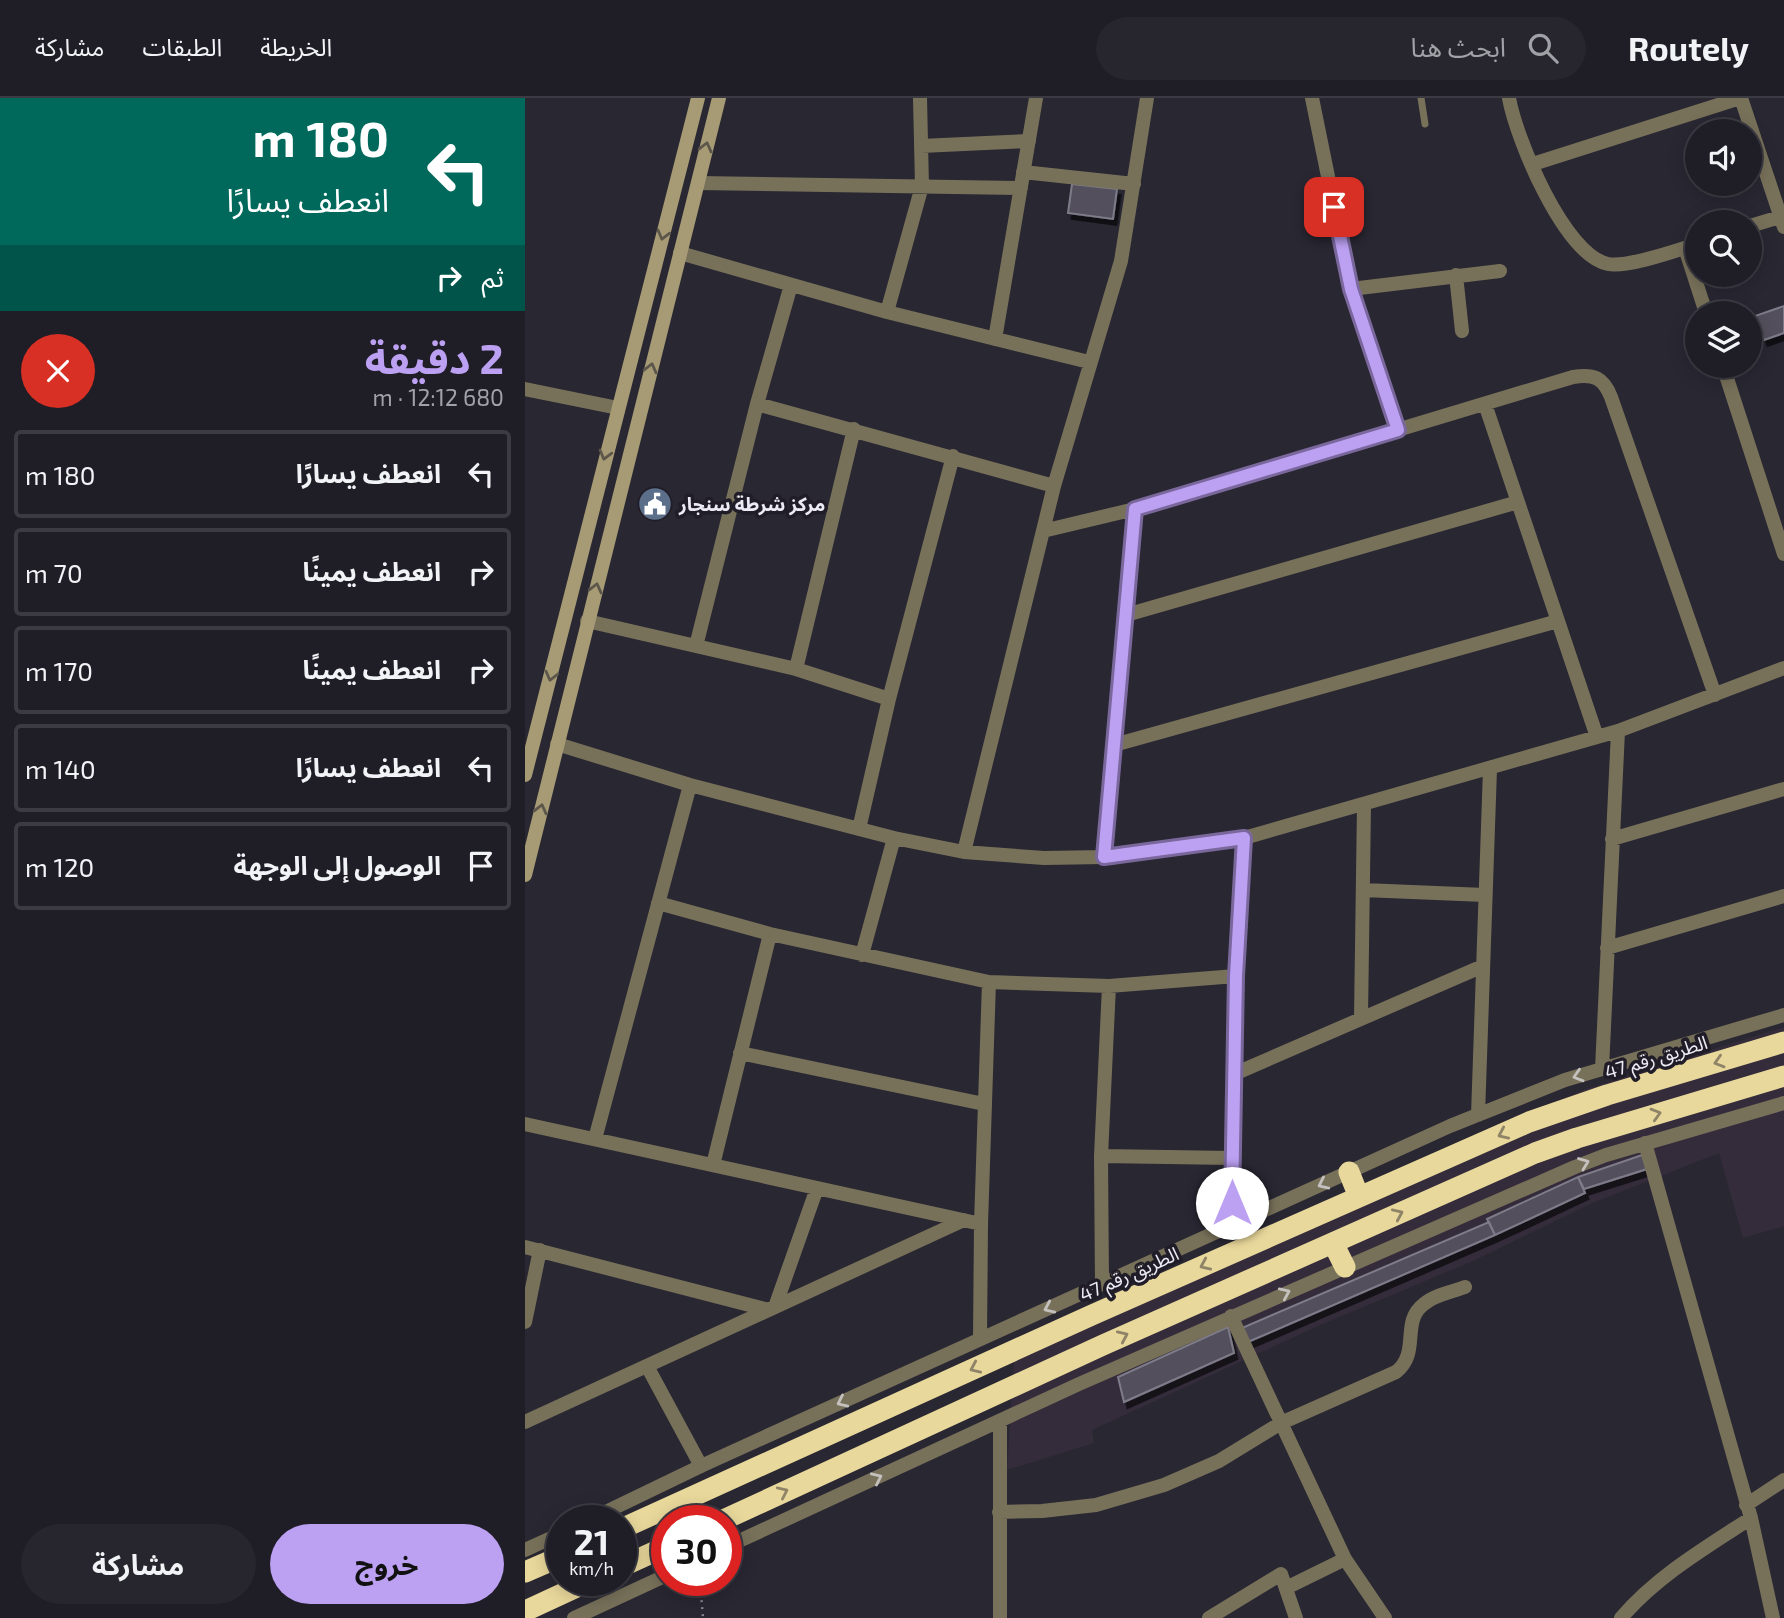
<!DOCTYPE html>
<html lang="ar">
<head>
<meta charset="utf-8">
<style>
  :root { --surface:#1f1d26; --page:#27262e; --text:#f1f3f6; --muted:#a1a2a7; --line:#3c3b43; --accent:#bca0f2 }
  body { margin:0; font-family:"Exo 2","Noto Sans Arabic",sans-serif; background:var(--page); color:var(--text); direction:rtl; height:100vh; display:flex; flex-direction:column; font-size:26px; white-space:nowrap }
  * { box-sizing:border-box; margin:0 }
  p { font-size:23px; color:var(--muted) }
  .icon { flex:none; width:38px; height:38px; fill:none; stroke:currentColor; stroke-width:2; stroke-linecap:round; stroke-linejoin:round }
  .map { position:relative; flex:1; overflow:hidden; direction:ltr }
  .sheet { display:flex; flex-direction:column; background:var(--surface); width:525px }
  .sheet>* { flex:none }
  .hud { background:#00695c; color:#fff; overflow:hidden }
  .controls { position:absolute; left:1160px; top:21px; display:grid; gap:14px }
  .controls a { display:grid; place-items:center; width:77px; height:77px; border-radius:50%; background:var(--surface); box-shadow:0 4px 18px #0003,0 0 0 2px var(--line); font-size:35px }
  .speed { position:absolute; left:21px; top:1407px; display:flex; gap:14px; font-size:35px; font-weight:700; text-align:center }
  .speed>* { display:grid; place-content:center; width:91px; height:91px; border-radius:50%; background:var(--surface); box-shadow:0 4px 18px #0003,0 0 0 2px var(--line); line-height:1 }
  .speed small { font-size:18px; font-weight:400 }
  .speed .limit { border:10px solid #d22; background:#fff; color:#111 }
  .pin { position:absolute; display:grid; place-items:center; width:60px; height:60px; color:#fff; margin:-30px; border-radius:14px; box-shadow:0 4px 10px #0006 }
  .me { position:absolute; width:77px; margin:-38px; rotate:0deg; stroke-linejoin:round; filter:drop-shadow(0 0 5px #0008) }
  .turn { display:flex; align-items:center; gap:24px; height:147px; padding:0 21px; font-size:32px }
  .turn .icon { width:91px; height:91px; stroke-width:2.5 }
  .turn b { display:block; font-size:49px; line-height:60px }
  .then { display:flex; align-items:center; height:66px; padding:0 21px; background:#0003; gap:14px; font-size:26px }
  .round { display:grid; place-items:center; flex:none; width:74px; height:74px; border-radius:37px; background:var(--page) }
  .overview { display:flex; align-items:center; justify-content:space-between; height:119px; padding:0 21px }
  h1 { font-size:42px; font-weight:700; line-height:52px; color:var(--accent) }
  .primary-button { display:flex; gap:14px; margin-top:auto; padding:14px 21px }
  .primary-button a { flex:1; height:80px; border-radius:42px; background:var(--accent); color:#111; font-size:28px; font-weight:700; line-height:80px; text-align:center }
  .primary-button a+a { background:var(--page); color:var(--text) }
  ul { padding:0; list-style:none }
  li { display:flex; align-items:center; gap:21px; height:88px; margin:0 14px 10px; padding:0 7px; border:4px solid var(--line); border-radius:7px }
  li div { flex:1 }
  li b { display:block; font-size:26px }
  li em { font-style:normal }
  header { display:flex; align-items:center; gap:42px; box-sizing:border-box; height:98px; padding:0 35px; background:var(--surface); border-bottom:2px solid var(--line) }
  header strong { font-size:33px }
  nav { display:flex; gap:38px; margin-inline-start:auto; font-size:24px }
  .search { width:490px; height:63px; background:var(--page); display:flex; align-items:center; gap:18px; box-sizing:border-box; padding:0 24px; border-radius:38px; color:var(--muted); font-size:26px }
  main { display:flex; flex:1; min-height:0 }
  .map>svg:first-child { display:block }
  .commercial { fill:#352c3b }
  .building { fill:#52505c; stroke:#7f7c8a; stroke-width:2; filter:url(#shadow) }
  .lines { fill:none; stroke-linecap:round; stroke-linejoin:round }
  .path { stroke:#84828b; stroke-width:2.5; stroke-dasharray:2 5; stroke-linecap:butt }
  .lane { stroke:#78715a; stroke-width:7 }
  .street { stroke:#78715a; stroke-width:14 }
  .secondary { stroke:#a69b75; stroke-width:14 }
  .highway { stroke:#e9d89b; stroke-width:21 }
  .oneway { stroke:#5c564b }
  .oneway2 { stroke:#8f8467 }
  .oneway3 { stroke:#c3c0bd }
  .route-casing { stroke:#7a689d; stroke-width:18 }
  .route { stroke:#bca0f2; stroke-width:12 }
  .labels { text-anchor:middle; stroke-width:7; stroke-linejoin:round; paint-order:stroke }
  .poi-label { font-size:19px; font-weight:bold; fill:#eceaf2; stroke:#201d28; text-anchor:start }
  .street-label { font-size:19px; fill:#eceaf2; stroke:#201d28 }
</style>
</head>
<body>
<header>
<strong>Routely</strong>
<div class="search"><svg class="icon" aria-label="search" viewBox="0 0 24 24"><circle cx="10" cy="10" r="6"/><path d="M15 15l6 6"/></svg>ابحث هنا</div>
<nav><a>الخريطة</a><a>الطبقات</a><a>مشاركة</a></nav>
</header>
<main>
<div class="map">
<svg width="1259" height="1520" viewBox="0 0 1259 1520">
  <defs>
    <filter id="shadow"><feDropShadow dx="3.5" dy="6" stdDeviation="0" flood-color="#0009"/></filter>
  </defs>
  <rect width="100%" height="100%" fill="#292732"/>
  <path class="commercial" d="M1259 929V1128L1218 1140 1194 1055 1065 1106 948 1163 793 1228 567 1332 569 1345 482 1372 490 1249 938 1042 1061 991Z"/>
  <path class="building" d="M547 86 592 91 588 121 543 115Z
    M1259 208V235L1239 242 1230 218Z
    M1117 1057 1122 1071 1059 1091 1053 1079Z
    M1053 1079 1060 1095 970 1137 962 1121Z
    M964 1124 970 1137 723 1244 717 1230Z
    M703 1229 709 1255 599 1304 593 1279Z"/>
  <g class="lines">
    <path class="path" d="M171 1482 176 1496 178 1520"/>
    <path class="lane" d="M896 0 900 26"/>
    <path class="street" d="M787 0 826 191 873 332
      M984 0C991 40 1039 157 1083 166 1102 170 1153 152 1172 146
      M1216 0 1259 129
      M396 48 504 43
      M1008 66 1215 0
      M498 74 609 86
      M173 85 496 90
      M1225 128 1255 119
      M1160 150 1181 215
      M155 155 362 214 564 264
      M931 177 937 233
      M826 191 975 173
      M362 214 397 88 395 0
      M470 241 511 0
      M1198 268 1259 456
      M0 291 93 310
      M232 306 529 388
      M960 306 1072 639
      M518 433 610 411 1048 279C1069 276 1078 279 1086 299L1190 597
      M601 517 993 404
      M62 523 271 571 329 331
      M171 548 232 306 266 187
      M271 571 364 601
      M32 646 165 687 369 740 439 754 519 760 579 759 719 740 1093 633 1259 570
      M589 647 1033 523
      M334 731 364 601 428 358
      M1087 741 1259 691
      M439 754 529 388 596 163 622 0
      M579 759 610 411
      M838 792 960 797
      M133 805 245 836 464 884 584 888 711 878
      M1082 850 1259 798
      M337 857 369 740
      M836 920 839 707
      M215 955 459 1006
      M1077 971 1093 633
      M709 976 958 868
      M953 1017 965 671
      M0 1026 456 1126
      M70 1041 165 687
      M1120 1045 1226 1420 1248 1520
      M576 1058 707 1060
      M188 1067 245 836
      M707 1128 711 878 719 740
      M0 1149 244 1212
      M577 1186 576 1058 584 888
      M250 1209 292 1090
      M706 1218 820 1461 860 1520
      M0 1224 15 1152
      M455 1241 456 1126 464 884
      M122 1268 176 1368
      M0 1324 439 1122
      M1221 1407 1259 1382
      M474 1414 517 1413 571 1407 639 1387 694 1363 756 1325 871 1274C896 1254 875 1224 899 1206 909 1197 927 1194 940 1189
      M62 1423 176 1368 925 1028 1040 982 1259 917
      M201 1449 554 1286 1050 1069 1081 1057 1259 1005
      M0 1452 37 1435
      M761 1490 820 1461
      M49 1520 142 1477
      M475 1520V1323
      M684 1520 756 1476 771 1520
      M1096 1520C1132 1478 1180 1450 1226 1420"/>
    <path class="secondary" d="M0 677 173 0
      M0 777 194 0"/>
    <path class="highway" d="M824 1074 834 1099
      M808 1145 820 1169
      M196 1423 578 1247 1010 1055 1052 1040 1259 978
      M96 1431 567 1217 1004 1024 1082 997 1259 944
      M96 1469 142 1448
      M0 1474 37 1458
      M0 1513 67 1482"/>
  </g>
  <defs><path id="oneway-chevron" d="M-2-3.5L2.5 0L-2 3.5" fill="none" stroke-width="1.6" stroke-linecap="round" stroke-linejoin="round" transform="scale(1.75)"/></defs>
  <g class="oneway">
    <use href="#oneway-chevron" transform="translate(181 49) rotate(-76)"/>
    <use href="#oneway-chevron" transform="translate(138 137) rotate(105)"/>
    <use href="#oneway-chevron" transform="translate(126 270) rotate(-76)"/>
    <use href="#oneway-chevron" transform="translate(80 357) rotate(105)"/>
    <use href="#oneway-chevron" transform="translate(71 490) rotate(-76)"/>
    <use href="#oneway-chevron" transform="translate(26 578) rotate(104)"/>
    <use href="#oneway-chevron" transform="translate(16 711) rotate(-76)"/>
  </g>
  <g class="oneway2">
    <use href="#oneway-chevron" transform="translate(1194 964) rotate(163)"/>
    <use href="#oneway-chevron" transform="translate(1131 1016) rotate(-16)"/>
    <use href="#oneway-chevron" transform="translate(978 1036) rotate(156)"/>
    <use href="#oneway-chevron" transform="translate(873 1116) rotate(-24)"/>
    <use href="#oneway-chevron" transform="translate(680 1167) rotate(156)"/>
    <use href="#oneway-chevron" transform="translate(598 1238) rotate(-24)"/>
    <use href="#oneway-chevron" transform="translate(450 1270) rotate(156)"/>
    <use href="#oneway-chevron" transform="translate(258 1394) rotate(-25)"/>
  </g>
  <g class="oneway3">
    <use href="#oneway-chevron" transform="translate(1053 978) rotate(163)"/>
    <use href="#oneway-chevron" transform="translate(1059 1065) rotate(-21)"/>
    <use href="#oneway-chevron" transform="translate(798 1086) rotate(155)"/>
    <use href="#oneway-chevron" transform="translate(760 1195) rotate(-24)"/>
    <use href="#oneway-chevron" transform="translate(524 1210) rotate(156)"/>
    <use href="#oneway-chevron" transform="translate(317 1304) rotate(155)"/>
    <use href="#oneway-chevron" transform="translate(352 1380) rotate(-25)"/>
  </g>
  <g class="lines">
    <g class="route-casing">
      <path id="route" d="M707 1105 711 878 719 740 579 759 610 411 873 332 826 191 809 109"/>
    </g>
    <use href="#route" class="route"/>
  </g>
  <defs>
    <g id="civic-disc" transform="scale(1.75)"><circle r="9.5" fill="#5c6f8a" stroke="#201d28"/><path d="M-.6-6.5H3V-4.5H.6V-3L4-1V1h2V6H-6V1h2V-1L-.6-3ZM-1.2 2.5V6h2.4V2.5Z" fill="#fff"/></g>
  </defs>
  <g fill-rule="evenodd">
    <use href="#civic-disc" x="130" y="406"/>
  </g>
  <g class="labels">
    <g class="poi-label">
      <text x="154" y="413">مركز شرطة سنجار</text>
    </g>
    <g class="street-label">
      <text transform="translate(1131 959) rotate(-17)" y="7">الطريق رقم 47</text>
      <text transform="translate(604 1176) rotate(-24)" y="7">الطريق رقم 47</text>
    </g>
  </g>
</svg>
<div class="controls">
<a><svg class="icon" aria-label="sound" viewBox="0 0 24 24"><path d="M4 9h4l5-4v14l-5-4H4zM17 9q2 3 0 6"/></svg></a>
<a><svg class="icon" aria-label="search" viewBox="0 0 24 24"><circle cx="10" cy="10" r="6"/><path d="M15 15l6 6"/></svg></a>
<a><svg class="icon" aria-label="layers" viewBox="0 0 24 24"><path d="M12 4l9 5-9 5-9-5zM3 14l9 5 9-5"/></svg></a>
</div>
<div class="speed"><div>21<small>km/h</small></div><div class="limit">30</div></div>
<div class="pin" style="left:809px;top:109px;background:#d93025"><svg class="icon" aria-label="arrive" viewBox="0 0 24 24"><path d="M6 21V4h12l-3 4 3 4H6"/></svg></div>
<svg class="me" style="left:707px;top:1105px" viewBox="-20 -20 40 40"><circle r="19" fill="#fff"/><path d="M0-13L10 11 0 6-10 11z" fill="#bca0f2"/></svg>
</div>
<section class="sheet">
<div class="hud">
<div class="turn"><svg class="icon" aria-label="left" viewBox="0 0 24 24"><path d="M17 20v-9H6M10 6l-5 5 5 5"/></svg><div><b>180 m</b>انعطف يسارًا</div></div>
<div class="then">ثم<svg class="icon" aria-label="right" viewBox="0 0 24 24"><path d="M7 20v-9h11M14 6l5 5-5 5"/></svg></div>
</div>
<div class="overview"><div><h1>2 دقيقة</h1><p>680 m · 12:12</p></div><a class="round" style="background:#d93025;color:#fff"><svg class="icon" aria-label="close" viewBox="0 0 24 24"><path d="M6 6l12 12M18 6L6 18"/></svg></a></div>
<ul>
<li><svg class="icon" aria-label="left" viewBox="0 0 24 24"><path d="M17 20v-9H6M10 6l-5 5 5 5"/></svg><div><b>انعطف يسارًا</b></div><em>180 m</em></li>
<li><svg class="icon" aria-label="right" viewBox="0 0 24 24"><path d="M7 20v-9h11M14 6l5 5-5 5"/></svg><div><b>انعطف يمينًا</b></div><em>70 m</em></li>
<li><svg class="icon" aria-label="right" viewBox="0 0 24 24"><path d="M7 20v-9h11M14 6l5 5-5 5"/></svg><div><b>انعطف يمينًا</b></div><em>170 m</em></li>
<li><svg class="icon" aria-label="left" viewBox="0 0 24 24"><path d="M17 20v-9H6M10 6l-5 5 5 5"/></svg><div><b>انعطف يسارًا</b></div><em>140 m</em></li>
<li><svg class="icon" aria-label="arrive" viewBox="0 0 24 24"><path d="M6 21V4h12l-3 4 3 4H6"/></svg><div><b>الوصول إلى الوجهة</b></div><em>120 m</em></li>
</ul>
<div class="primary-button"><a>خروج</a><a>مشاركة</a></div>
</section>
</main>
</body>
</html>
